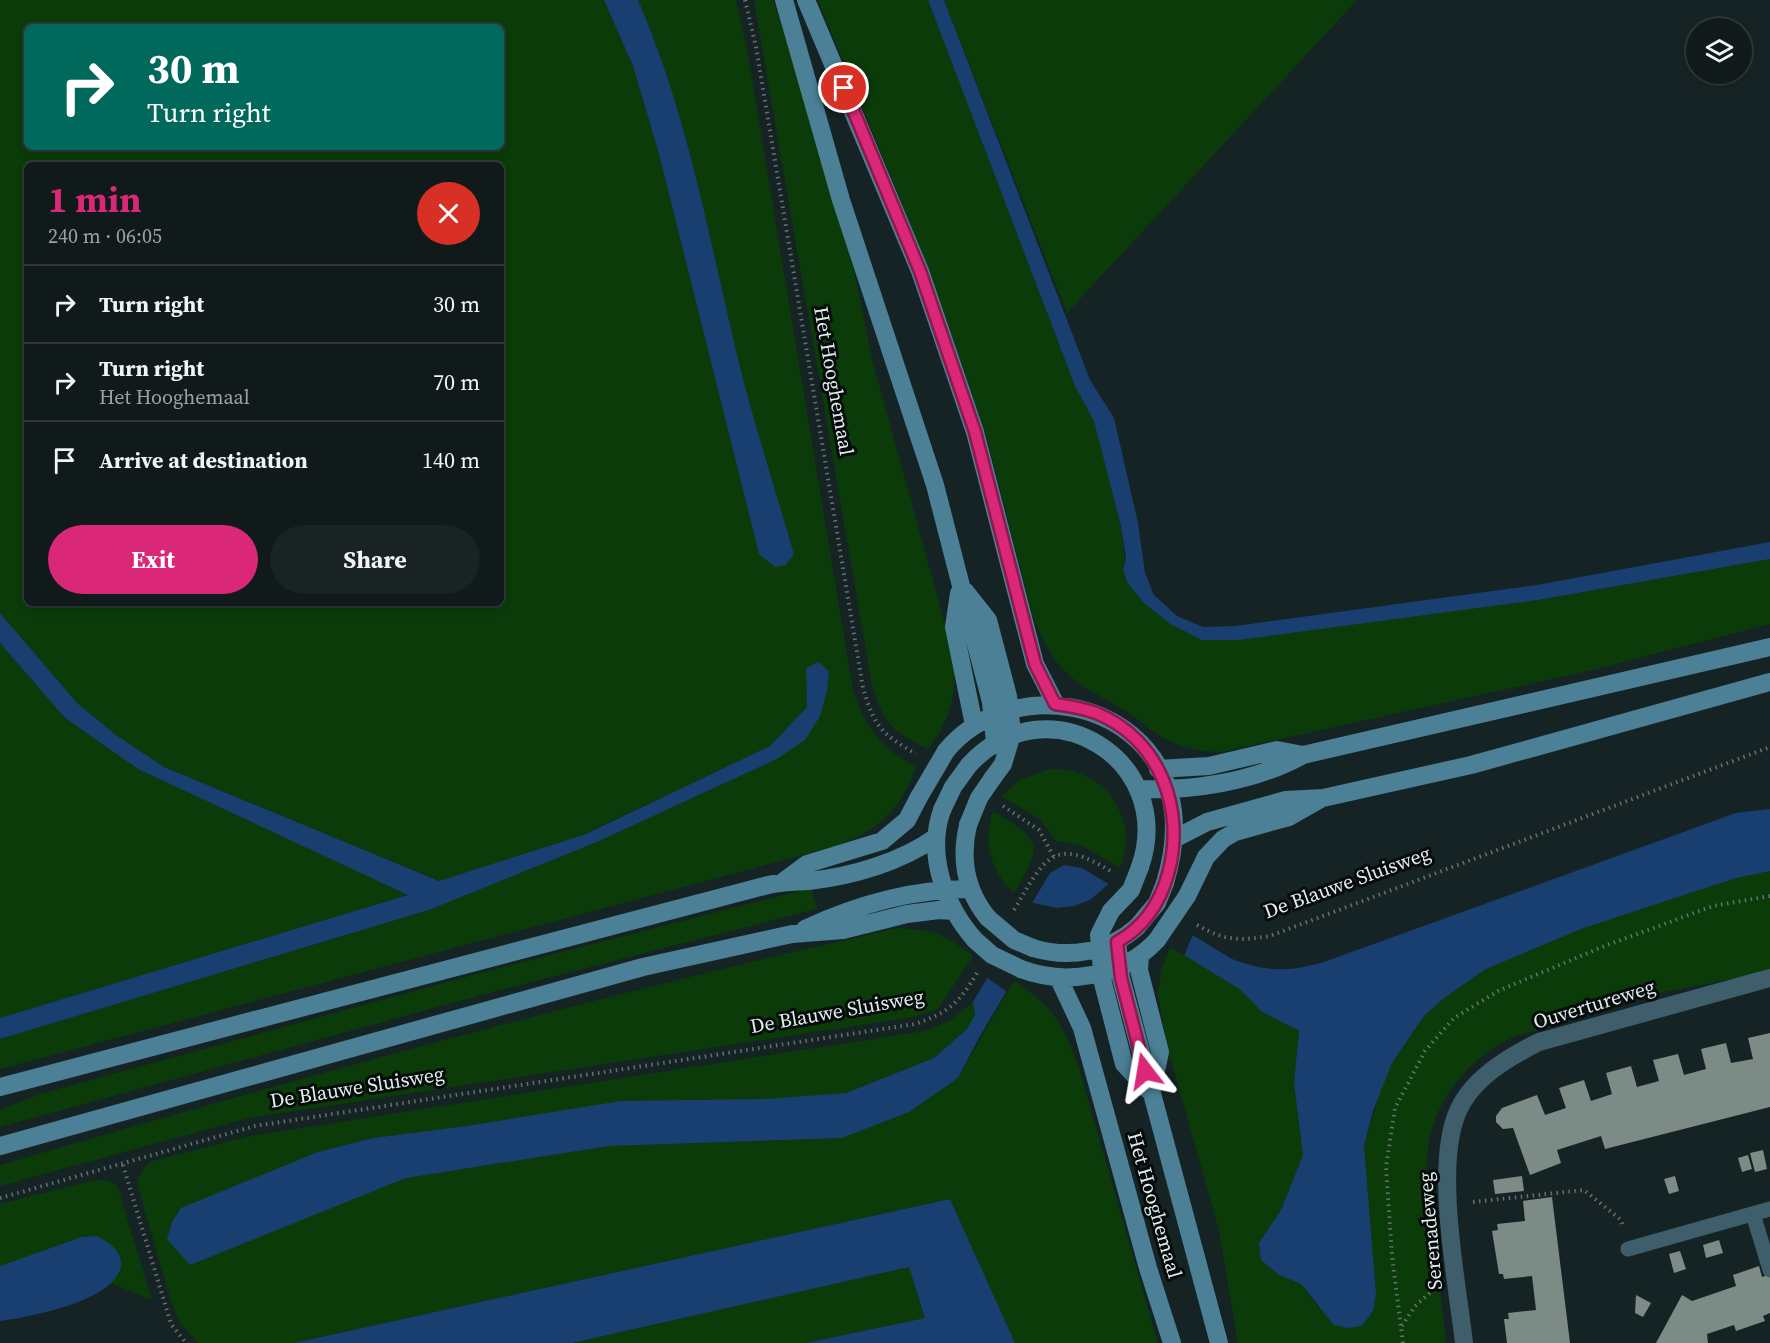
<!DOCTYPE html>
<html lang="en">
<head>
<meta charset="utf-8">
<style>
  :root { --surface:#101a1b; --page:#192324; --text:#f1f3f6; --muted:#9ca1a3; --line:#30383a; --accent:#db2777 }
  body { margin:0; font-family:"Source Serif 4",serif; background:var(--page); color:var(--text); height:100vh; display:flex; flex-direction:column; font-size:22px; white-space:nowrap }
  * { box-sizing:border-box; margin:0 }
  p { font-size:20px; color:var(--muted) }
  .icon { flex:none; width:33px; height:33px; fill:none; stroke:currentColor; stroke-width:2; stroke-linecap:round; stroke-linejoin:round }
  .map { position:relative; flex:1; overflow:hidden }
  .panel { position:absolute; left:24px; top:162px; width:480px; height:444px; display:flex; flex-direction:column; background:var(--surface); border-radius:9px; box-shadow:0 3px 9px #0003,0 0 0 2px var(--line) }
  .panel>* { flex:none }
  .banner { position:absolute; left:24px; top:24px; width:480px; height:126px; border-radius:9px; box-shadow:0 3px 9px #0003,0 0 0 2px var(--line); background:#00695c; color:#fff; overflow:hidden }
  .tools { position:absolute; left:1686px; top:18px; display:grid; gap:12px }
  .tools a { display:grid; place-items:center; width:66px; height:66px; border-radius:50%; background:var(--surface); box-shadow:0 3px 9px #0003,0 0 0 2px var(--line); font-size:30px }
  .pin { position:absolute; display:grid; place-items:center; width:51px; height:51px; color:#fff; margin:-26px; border:3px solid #fff; border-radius:50%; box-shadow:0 2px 6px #0007 }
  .me { position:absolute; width:66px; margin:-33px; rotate:346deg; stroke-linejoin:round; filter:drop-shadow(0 0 4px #0008) }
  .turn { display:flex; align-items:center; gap:21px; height:126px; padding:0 24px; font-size:27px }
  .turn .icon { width:78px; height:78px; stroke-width:2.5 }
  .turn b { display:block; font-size:42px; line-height:51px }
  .round { display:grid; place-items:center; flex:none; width:63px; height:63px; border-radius:32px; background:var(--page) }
  .overview { display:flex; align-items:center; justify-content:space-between; height:102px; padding:0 24px }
  h1 { font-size:36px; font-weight:700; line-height:45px; color:var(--accent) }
  .primary-button { display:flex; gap:12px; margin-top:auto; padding:12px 24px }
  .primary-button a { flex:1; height:69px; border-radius:36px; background:var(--accent); color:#fff; font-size:24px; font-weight:700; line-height:69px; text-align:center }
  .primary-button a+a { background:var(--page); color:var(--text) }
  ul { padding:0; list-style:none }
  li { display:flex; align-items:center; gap:18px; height:78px; padding:0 24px; border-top:2px solid var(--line) }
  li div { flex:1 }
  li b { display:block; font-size:22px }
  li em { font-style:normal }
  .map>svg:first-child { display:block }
  .green { fill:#0b3b09; fill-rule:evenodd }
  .water { fill:#193f71 }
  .pier { fill:#162324 }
  .building { fill:#7d8b86 }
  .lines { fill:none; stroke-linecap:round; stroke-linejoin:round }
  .path { stroke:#657171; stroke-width:4; stroke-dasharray:1.5 4.5; stroke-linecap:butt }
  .lane { stroke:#3e5e6c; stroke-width:15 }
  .street { stroke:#3e5e6c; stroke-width:18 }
  .secondary { stroke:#4c8097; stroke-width:18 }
  .secondary-bridge { stroke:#4c8097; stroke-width:18 }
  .route-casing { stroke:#8e194d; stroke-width:15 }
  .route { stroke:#db2777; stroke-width:10 }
  .labels { text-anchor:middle; stroke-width:6; stroke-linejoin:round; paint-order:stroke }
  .street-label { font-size:20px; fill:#e4eded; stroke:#060b0b }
</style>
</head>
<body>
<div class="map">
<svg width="1770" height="1343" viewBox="0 0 1770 1343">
  <rect width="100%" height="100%" fill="#162324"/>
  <path class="green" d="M0 0H604L633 66 659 154 759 554 786 565 794 554C776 492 756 430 740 367 710 244 689 117 638 0H736L747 49 853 691C867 730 879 746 916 767 901 810 878 830 837 846L0 1069V1039L429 910 597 842 777 759 820 716 806 668 807 707 770 746 585 834 440 881 164 767 116 735 77 703 0 613ZM27 27H501V147H27ZM27 165H501V603H27Z
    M754 0H773L786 38 854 269 873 363 954 657C956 697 952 717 928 749 893 732 883 723 872 685Z
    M818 0H928L1075 386C1082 397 1088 407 1093 419 1103 444 1130 546 1123 569L1202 640 1538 600 1770 559V624L1588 671 1221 752C1195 751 1173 746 1151 730 1144 725 1137 718 1129 713 1073 679 1057 679 1032 613L986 434 928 267Z
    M944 0H1357L1067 313Z
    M0 643 65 718 138 769 409 895 0 1018Z
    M1050 769C1105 767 1140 818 1120 868L1083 846 1056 841 1041 820 1001 796 1021 779Z
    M993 811C1042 841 1044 843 1014 893 990 871 983 842 993 811Z
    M1770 871V972L1664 992 1513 1037C1460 1062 1423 1115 1427 1175 1428 1195 1431 1215 1433 1234 1438 1270 1442 1307 1446 1343H1238L1219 1230 1167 1046 1158 995 1161 970 1170 947 1242 990 1280 1021 1299 1031 1294 1083 1303 1155 1281 1210 1259 1243 1261 1260 1279 1275 1301 1284 1319 1309 1367 1193 1364 1146 1382 1085 1392 1063 1424 1016 1444 998 1486 969 1581 929 1736 878Z
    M811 888 817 909 485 994 0 1127V1110L40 1094 484 972Z
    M898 928C933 930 946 934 973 956L938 1009 914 1017 249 1118 0 1186V1165C298 1078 596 996 898 928Z
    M1014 980C1056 1011 1061 1019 1079 1068L1158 1343H1015L950 1199 294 1343H198L180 1323 170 1298 137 1183 138 1177 149 1162 250 1136 925 1031 951 1020 973 1002 975 1015 966 1030 934 1058 846 1093 467 1126 373 1138 318 1152 172 1222 167 1239 320 1212 406 1178 608 1146 842 1138 958 1078Z
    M104 1180 115 1184 118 1188 152 1300 110 1283 120 1273 18 1261 0 1266V1204L91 1181Z
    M909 1267 925 1318 806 1343H572Z"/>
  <path class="water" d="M604 0H638C689 117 710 244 740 367 756 430 776 492 794 554L786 565 775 567 759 554 659 154 633 66Z
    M928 0H944L1090 380 1114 418 1138 523 1145 573 1154 595 1177 616 1203 627 1235 626 1537 585 1770 542V559L1538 600 1238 640H1202L1169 623 1143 602 1127 582 1123 569 1126 558 1121 526 1094 421 1075 386Z
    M0 613 77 703 116 735 164 767 439 881 586 834 770 746 807 707 806 668 819 662 829 672 827 691 820 716 805 740 777 759 597 842 429 910 0 1039V1018L408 895 138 769 65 718 0 643Z
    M1770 809V871L1736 878 1581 929 1486 969 1444 998 1424 1016 1392 1063 1373 1111 1364 1146 1376 1294 1373 1311 1362 1326 1348 1328 1334 1325 1301 1284 1279 1275 1261 1260 1259 1243 1281 1210 1303 1155 1294 1083 1299 1031 1261 1011 1241 990 1092 899 1074 906 1056 908 980 1036 958 1078 909 1112 842 1138 609 1146 406 1178 190 1265 167 1239 172 1222 181 1208 318 1152 373 1138 467 1126 621 1101 766 1099 846 1093 934 1058 966 1030 975 1015 973 1002 1050 873 1064 865 1082 868 1232 959C1265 972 1291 972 1324 962L1736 813Z
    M950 1199 1015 1343H806L925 1318 909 1267 572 1343H294Z
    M96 1236C108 1242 122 1250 121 1265 117 1301 29 1317 0 1321V1266L82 1237Z"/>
  <path class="pier" d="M1111 882 1194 932 1184 956 1091 899Z
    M1029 902 1057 908 1007 992 985 976Z"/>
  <path class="building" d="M1770 1033V1107L1605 1149 1601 1136 1557 1150 1561 1163 1530 1175 1513 1128 1503 1129 1496 1122V1116L1502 1108 1537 1095 1545 1115 1566 1108 1559 1088 1584 1080 1591 1101 1612 1094 1606 1073 1631 1066 1637 1087 1659 1081 1653 1060 1678 1054 1684 1075 1706 1069 1701 1049 1726 1043 1731 1063 1753 1059 1748 1038Z
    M1763 1150 1767 1169 1755 1172 1750 1153Z
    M1748 1155 1752 1169 1742 1172 1738 1158Z
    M1522 1176 1524 1191 1495 1194 1493 1180Z
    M1675 1176 1679 1191 1669 1194 1664 1179Z
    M1552 1197 1570 1343H1507L1504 1319H1509L1508 1313 1536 1310 1532 1276 1504 1279 1503 1274H1499L1492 1231 1498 1230 1497 1224 1525 1221 1523 1201Z
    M1719 1240 1723 1253 1706 1258 1703 1245Z
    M1680 1251 1686 1269 1674 1273 1669 1254Z
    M1759 1266 1762 1277 1770 1274V1313L1763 1316 1765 1321 1736 1331 1734 1325 1707 1334 1708 1343H1656L1682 1295 1692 1301 1736 1286 1733 1275Z
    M1636 1295 1651 1303 1643 1317 1635 1313Z"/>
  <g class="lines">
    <path class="path" d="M745 0 756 47 863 688C875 728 881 733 916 754
      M1003 806 1039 830 1054 857
      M1014 910C1045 858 1053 835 1112 872
      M1197 925C1225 941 1239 941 1270 936L1770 747
      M123 1165 171 1324 186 1343
      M0 1198 255 1126 915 1024C948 1013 959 1003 977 973
      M1473 1202 1584 1190 1621 1220 1623 1227
      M1402 1326 1415 1306 1432 1291
      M1403 1343 1392 1256 1386 1167 1395 1108 1425 1051 1454 1018 1498 991 1602 947 1713 906 1770 896"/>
    <path class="lane" d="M1753 1214 1770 1270
      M1628 1249 1770 1209"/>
    <path class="street" d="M1464 1343C1457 1282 1435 1172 1456 1116 1469 1080 1507 1058 1539 1042L1770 978"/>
    <path class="secondary" d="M784 0 841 200 935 485 991 702 995 742
      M806 0 920 271 975 432 1035 664 1055 703
      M965 591 988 620 1008 696 1012 734 1003 764 992 779
      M959 593 954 627 974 725
      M946 751C1008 676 1141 696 1169 792 1178 822 1174 853 1165 883
      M969 765C1047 680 1177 760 1140 867
      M1158 769 1209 766 1277 750 1303 755
      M1138 789C1193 791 1254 782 1303 755L1770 647
      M942 810C926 855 945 906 975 940
      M968 825C960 859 966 891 988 918
      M1174 839 1207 822 1286 800 1323 798 1471 765 1770 682
      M784 881 807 864 882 841 907 820 919 797
      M1187 896 1206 857 1223 839 1235 832 1289 817 1319 800
      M1111 911 1099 935 1103 983 1124 1064 1148 1090
      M805 929C856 905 914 889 971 889
      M1117 942 1121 978 1219 1343
      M1033 948C1069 959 1109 952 1137 927
      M1140 955 1139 970 1160 1052 1152 1089
      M1021 969C1066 986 1123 977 1157 940
      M1059 979 1082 1028 1148 1268 1172 1343
      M0 1087 768 885C782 882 795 882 809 881 853 876 901 862 936 837
      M0 1146 643 967 792 934 843 930 907 914 939 910 953 911"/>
    <path class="secondary-bridge" d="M919 797 946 751
      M942 810 953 787 969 765
      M968 825 979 798 992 779
      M1111 911 1131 890 1140 867
      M988 918 1014 940 1033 948
      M1137 927 1157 903 1165 883
      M975 940 992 955 1021 969
      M1157 940 1187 896"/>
  </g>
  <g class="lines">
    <g class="route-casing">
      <path id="route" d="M844 88 920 271 975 432 1035 664 1055 704C1069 706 1083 708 1096 713 1160 739 1186 810 1168 874 1160 903 1144 927 1117 942L1121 978 1145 1071"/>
    </g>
    <use href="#route" class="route"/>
  </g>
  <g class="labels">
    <g class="street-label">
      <text transform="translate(834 381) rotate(80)" y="7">Het Hooghemaal</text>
      <text transform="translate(1347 882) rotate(-20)" y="7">De Blauwe Sluisweg</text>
      <text transform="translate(1594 1004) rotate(-17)" y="7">Ouvertureweg</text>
      <text transform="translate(837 1011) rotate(-10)" y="7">De Blauwe Sluisweg</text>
      <text transform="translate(357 1087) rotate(-9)" y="7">De Blauwe Sluisweg</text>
      <text transform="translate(1155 1205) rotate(74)" y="7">Het Hooghemaal</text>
      <text transform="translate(1430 1231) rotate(-95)" y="7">Serenadeweg</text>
    </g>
  </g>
</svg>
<div class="tools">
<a><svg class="icon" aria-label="layers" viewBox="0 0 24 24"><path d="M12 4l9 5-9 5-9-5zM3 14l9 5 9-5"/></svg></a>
</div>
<div class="pin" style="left:844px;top:88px;background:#d93025"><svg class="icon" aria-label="arrive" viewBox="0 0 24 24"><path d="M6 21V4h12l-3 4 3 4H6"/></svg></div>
<svg class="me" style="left:1145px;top:1071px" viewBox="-20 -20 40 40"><path d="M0-17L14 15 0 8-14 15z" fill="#db2777" stroke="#fff" stroke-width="4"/></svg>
<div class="banner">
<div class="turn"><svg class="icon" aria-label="right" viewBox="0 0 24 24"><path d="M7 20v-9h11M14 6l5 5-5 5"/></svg><div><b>30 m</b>Turn right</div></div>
</div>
<section class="panel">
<div class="overview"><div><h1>1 min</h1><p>240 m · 06:05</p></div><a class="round" style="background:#d93025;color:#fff"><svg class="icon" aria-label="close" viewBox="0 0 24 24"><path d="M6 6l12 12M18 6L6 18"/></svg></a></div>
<ul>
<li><svg class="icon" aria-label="right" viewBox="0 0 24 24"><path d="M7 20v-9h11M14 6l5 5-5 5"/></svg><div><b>Turn right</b></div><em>30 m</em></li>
<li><svg class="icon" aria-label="right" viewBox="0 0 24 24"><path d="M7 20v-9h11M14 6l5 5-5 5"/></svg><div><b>Turn right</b><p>Het Hooghemaal</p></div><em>70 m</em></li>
<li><svg class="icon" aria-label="arrive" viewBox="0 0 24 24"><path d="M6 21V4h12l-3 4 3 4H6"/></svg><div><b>Arrive at destination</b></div><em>140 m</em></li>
</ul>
<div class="primary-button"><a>Exit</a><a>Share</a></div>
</section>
</div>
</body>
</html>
